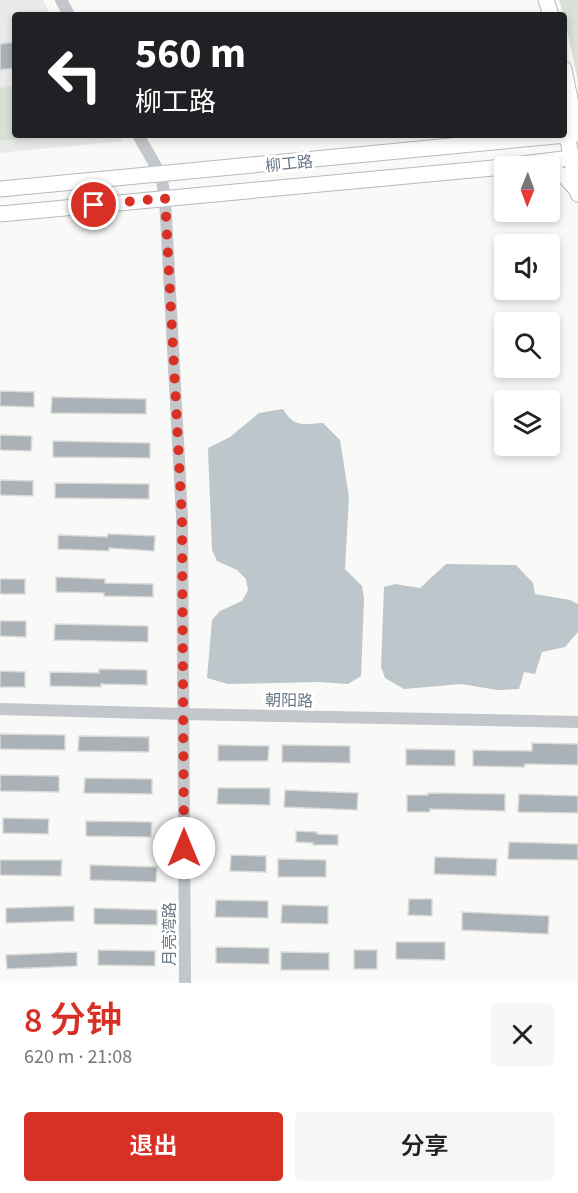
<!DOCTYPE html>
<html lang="zh">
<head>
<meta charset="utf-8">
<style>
  :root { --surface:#fff; --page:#f6f6f6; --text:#222; --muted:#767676; --accent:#d93025 }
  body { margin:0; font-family:"Source Sans 3","Noto Sans SC",sans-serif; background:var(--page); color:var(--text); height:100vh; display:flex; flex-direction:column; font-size:22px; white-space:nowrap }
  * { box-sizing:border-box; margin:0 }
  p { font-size:20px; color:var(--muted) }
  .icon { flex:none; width:33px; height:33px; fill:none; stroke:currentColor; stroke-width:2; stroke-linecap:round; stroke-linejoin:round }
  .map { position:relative; height:983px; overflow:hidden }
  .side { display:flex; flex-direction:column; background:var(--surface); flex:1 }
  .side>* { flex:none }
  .guide { position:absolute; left:12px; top:12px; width:555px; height:126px; border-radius:6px; box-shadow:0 3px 9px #0003; background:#202124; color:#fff; overflow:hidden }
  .needle { width:39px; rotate:181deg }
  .fabs { position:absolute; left:494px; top:156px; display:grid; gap:12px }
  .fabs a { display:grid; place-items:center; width:66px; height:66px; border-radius:6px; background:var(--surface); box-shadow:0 3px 9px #0003; font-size:30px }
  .pin { position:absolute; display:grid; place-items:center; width:51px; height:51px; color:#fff; margin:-26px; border:3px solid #fff; border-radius:50%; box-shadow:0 2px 6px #0007 }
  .me { position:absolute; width:66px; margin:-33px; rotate:0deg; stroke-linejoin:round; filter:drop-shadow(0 0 4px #0008) }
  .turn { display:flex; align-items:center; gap:21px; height:126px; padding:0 24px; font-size:27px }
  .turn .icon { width:78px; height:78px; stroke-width:2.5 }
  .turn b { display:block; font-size:42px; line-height:51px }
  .round { display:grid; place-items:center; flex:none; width:63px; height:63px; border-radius:6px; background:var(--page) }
  .overview { display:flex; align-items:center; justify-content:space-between; height:102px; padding:0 24px }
  h1 { font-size:36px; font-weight:600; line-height:45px; color:var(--accent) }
  .primary-button { display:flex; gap:12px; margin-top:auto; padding:12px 24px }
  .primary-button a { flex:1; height:69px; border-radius:6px; background:var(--accent); color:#fff; font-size:24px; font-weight:600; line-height:69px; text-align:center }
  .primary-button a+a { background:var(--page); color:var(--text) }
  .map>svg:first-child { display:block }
  .built { fill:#e9ebea }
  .green { fill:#dadfd8 }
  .water { fill:#bdc6cb }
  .building { fill:#aab1b7; stroke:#dadad9; stroke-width:1.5 }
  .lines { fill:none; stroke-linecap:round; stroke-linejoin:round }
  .major-casing { stroke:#b6babe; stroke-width:17 }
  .minor { stroke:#c3c6ca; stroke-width:12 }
  .major { stroke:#fff; stroke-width:15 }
  .route { stroke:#d93025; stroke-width:10; stroke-dasharray:0 18 }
  .labels { text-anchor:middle; stroke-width:6; stroke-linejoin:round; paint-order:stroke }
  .street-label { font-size:16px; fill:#6a7885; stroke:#fff }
</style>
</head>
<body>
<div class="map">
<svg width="578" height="983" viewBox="0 0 578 983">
  <rect width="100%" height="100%" fill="#f9f9f7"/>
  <path class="built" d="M0 0H43L51 15H15V135H120L123 141 0 153Z"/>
  <path class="green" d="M559 0H578V82L564 15Z
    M15 86V135H50L0 141V88Z"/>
  <path class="water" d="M283 409C294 428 303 424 323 423L340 440 349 497 345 569 362 586 364 598 361 676 348 684 319 682 228 684 207 678 212 620 220 611 242 601 248 590 246 579 237 570 217 561 212 550 208 448 230 437 259 413Z
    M446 564 516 565 533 583 535 594 570 600 578 604V632L565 647 542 652 535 674 524 672 519 689 497 690 462 684 404 689 385 678 381 667 384 587 395 584 420 588Z"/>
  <path class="building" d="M15 42V68L0 70V44Z
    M0 391 34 392V407L0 406Z
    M52 397 146 399V414L51 413Z
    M0 435 32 436 31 451 0 450Z
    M53 441 150 443V458L53 457Z
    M0 480 33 481V496L0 495Z
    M55 483 149 484V499L55 498Z
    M108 534 155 536 154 551 109 548V551L58 549V535L107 537Z
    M56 577 105 579V583L153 584V597L104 596V593L56 592Z
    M0 579H25V594H0Z
    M0 621H26V637L0 636Z
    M55 624 148 626V642L54 640Z
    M99 669 147 670V685L101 684V687L50 686V672L99 673Z
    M0 671 25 672V687H0Z
    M0 734 65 735V750L0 749Z
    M79 736 149 737V752L78 751Z
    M532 743 578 744V765L525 764 524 767 473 766V750L532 751Z
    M218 745 269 746 268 761H218Z
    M282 745 350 746V763L282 762Z
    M406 749 455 750V766L406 765Z
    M0 775 59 776V792L0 791Z
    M85 778 152 779V794L84 793Z
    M218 788H270V805L217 804Z
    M285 790 358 793 357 810 284 807Z
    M428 793 505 794V811L430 809V812H407V795H428Z
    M519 794 578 796V813L518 812Z
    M3 818 49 819 48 834 3 833Z
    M86 821 152 822 151 837 86 836Z
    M296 831 317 832V834L338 835V845H313V843L296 842Z
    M509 842 578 844V860L508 859Z
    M231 855 266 856V872L230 871Z
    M435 857 497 859 496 876 434 874Z
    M278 859 326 860V877H278Z
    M0 860H62L61 876 0 875Z
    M90 865 157 867 156 882 90 880Z
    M409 899H432V916L408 915Z
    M216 900 268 901V918L215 917Z
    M282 905 328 906V924L281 923Z
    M74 906V921L6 923V908Z
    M94 908 157 910V925L94 924Z
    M462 912 549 916 548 934 462 930Z
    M396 942H445V960L396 959Z
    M216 947 269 948V964L216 963Z
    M98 950 155 951V966L98 965Z
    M354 950H377V969H354Z
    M77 952V966L7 969 6 955Z
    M281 952 329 953V970H281Z"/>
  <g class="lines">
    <g class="major-casing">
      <path id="major" d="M546 0 551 15
        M564 69 577 134
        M564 118 578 194
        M506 166 578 157
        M549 168 565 177 577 190
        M0 189 577 134
        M0 214 504 167"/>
    </g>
    <path class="minor" d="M61 0 69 15
      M138 135 161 175 165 198 182 517 185 983
      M0 709 184 714 578 722"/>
    <use href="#major" class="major"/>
  </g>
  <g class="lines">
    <path class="route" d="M94 205 165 198 182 517 184 848"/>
  </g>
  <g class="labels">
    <g class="street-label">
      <text transform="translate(289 163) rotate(-6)" y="6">柳工路</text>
      <text transform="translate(289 700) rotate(1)" y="6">朝阳路</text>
      <text transform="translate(169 934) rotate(-90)" y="6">月亮湾路</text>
    </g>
  </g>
</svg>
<div class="fabs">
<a><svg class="needle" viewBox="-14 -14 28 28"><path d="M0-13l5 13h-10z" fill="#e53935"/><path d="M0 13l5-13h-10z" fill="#767676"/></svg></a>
<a><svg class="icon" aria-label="sound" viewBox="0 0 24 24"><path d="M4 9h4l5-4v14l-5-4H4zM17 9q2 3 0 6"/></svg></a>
<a><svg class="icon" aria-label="search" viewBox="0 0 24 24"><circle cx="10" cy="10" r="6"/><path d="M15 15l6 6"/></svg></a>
<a><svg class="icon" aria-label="layers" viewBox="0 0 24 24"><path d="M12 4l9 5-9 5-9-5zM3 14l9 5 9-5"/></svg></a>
</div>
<div class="pin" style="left:94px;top:205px;background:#d93025"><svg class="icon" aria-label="arrive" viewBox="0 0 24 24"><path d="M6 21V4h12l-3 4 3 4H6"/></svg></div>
<svg class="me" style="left:184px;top:848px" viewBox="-20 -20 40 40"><circle r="19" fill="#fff"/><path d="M0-13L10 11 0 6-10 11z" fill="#d93025"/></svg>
<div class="guide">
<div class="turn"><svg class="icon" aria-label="left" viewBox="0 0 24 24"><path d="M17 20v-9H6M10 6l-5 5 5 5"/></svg><div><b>560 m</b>柳工路</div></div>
</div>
</div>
<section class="side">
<div class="overview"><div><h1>8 分钟</h1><p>620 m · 21:08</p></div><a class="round"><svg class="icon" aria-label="close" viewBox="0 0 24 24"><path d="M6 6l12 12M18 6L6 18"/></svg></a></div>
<div class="primary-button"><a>退出</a><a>分享</a></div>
</section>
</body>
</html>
